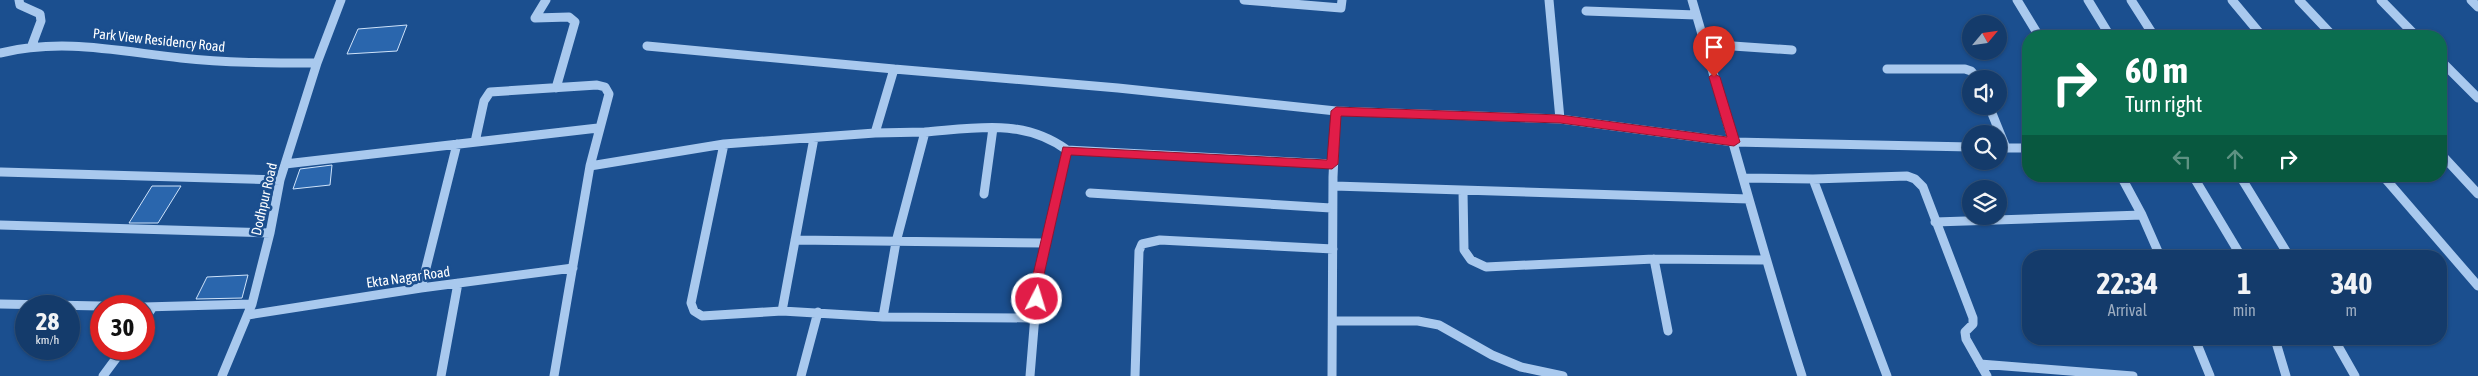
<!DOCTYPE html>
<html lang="en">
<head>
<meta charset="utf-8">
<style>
  :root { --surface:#143b6b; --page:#1d4271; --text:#f1f3f6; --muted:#9dadc1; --line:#33557e }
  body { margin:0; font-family:"Asap Condensed",sans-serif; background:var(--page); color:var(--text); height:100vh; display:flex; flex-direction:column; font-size:19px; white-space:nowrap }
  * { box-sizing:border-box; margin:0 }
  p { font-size:16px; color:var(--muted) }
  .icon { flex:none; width:28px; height:28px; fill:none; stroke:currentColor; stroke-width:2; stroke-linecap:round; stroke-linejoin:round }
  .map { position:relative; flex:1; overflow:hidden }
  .sheet { position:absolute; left:2022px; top:250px; width:425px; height:95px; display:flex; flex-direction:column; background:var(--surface); border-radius:20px; box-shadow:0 1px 4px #0004,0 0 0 1px var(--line) }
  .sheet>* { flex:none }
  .guide { position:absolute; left:2022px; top:30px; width:425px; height:152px; border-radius:20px; box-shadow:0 1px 4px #0004,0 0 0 1px var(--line); background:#0b6e4f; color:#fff; overflow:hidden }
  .needle { width:32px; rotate:61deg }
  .tools { position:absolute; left:1962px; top:15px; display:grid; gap:10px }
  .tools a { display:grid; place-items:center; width:45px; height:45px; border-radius:50%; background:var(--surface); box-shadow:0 1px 4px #0004,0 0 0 1px var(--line); font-size:25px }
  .speed { position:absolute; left:15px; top:295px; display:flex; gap:10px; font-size:25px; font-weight:700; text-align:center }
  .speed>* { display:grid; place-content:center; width:65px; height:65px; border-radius:50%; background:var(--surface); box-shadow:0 1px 4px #0004,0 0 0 1px var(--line); line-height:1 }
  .speed small { font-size:12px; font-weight:400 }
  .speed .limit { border:8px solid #d22; background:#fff; color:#111 }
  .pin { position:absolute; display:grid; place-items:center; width:42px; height:42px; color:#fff; margin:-51px -21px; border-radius:50% 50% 50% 0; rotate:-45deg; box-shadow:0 0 5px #0007 }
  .pin .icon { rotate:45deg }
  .me { position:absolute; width:55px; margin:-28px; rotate:5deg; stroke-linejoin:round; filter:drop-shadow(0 0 4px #0008) }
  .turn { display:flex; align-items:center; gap:18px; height:105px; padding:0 20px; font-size:22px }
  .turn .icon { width:65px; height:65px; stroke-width:2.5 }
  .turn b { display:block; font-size:35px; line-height:42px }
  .lanes { display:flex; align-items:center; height:48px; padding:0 20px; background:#0003; justify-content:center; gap:25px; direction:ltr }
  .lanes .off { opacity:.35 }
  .eta { display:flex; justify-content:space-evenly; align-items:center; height:85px; text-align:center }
  .eta b { font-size:30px; font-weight:700; line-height:35px }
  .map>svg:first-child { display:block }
  .building { fill:#2a66ad; stroke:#cfe3fa }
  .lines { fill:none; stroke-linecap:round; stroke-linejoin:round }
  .minor { stroke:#a9c9ee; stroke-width:9 }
  .route { fill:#e11d48; stroke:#92132f }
  .labels { text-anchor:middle; stroke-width:5; stroke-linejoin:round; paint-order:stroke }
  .street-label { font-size:14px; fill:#fff; stroke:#1b4f8f }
</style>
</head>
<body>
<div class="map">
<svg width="2478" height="376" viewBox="0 0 2478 376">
  <rect width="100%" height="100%" fill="#1b4f8f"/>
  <path class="building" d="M407 25 397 51 347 54 358 29Z
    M332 165 330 185 293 189 300 169Z
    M152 186H181L158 223H129Z
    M248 275 242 298 196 299 207 277Z"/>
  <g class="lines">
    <path class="minor" d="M19 0 20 5 40 14 41 21 32 45
      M1244 0 1341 8 1342 0
      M1549 0 1560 119
      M1692 0C1729 125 1762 252 1802 376
      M2017 0 2039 36
      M2088 0 2110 36
      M2131 0 2154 36
      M2232 0 2262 36
      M2299 0 2333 36
      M2381 0 2416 36
      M2471 0 2478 7
      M1586 11 1696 15
      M535 18 569 17 575 22 556 88
      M535 18 546 0
      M1704 44 1792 50
      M647 46 894 69 875 133 925 132 896 242 883 317 1036 318
      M0 53C63 38 117 51 181 58 226 63 272 63 317 63
      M2441 61 2478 98
      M894 69 1118 88 1336 111 1333 177 1332 376
      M1887 69H1965L1971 71 1978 79
      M1989 106 2006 148
      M1336 111 1560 119 1734 142 1971 147
      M925 132C976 128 1023 118 1067 150L1038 279 1030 376
      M475 142 484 101 490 92 597 85 605 87 609 94 590 166 554 376
      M724 144 691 303 694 311 702 316 782 311 883 317
      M1999 148H2029
      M1067 150 1332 164
      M2441 154 2478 194
      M285 164 598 128
      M590 166 724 144 875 133
      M1 172 280 180
      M2121 176 2142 215 2160 256
      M2193 176 2241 256
      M2240 176 2289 256
      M2383 176 2478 286
      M1743 178 1813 179 1907 176 1915 179 1923 187 1973 318V324L1965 332 1966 339 1987 376
      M1813 179 1887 376
      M1334 186 1749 199
      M1463 191 1464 250 1471 260 1486 267 1654 259 1765 260
      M1090 193 1331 208
      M984 194 993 128
      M1935 222 2142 215
      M0 225 270 233
      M795 240 1045 243
      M1654 259 1668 331
      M421 288 457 144
      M0 304 101 306
      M144 307 252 304
      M782 311 814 138
      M248 315 421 288 573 268
      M144 320 153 307
      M1334 321H1418L1439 325 1492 355 1521 367 1563 376
      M2195 339 2210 376
      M2275 339 2286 376
      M2334 339 2355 376
      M1980 364 2133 376
      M103 376 123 349
      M222 376 252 304 270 233 280 180 317 63 341 0
      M441 376 458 283
      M801 376 818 312
      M1135 376 1139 251 1142 244 1160 240 1333 249"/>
  </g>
  <path class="route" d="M1714 73 1720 77 1740 142 1734 146 1560 123 1341 116 1338 164 1332 169 1071 155 1043 279V299L1037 304 1031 299 1032 279 1063 147 1327 160 1331 111 1336 107 1560 115 1727 137 1709 77Z"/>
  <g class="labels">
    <g class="street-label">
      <text transform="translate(159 40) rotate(6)" y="5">Park View Residency Road</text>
      <text transform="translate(264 199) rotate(-77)" y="5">Dodhpur Road</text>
      <text transform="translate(408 277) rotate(-8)" y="5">Ekta Nagar Road</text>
    </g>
  </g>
</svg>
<div class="tools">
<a><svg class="needle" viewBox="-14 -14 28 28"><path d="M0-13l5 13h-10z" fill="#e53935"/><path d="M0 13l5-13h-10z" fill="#9dadc1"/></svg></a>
<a><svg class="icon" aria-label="sound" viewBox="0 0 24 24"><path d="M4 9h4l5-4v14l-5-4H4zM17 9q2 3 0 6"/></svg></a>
<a><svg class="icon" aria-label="search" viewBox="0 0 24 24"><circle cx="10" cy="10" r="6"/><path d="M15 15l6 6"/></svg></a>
<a><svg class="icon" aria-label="layers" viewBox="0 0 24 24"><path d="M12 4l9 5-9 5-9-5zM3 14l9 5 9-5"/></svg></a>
</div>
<div class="speed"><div>28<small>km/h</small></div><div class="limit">30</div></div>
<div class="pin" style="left:1714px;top:77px;background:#d93025"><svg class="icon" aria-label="arrive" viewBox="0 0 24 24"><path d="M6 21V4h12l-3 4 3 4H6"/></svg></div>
<svg class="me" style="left:1037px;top:299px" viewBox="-20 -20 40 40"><circle r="17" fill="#e11d48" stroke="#fff" stroke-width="3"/><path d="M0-11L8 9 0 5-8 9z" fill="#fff"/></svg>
<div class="guide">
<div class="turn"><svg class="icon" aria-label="right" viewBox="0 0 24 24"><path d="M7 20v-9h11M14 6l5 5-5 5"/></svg><div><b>60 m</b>Turn right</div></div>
<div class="lanes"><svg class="icon off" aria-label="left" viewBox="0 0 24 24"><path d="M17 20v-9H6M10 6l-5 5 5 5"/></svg><svg class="icon off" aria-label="ahead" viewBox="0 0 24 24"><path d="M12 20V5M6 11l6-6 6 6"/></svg><svg class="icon" aria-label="right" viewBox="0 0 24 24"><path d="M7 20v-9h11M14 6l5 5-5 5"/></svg></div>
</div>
<section class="sheet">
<div class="eta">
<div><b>22:34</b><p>Arrival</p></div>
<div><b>1</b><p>min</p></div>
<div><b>340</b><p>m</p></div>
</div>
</section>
</div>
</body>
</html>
